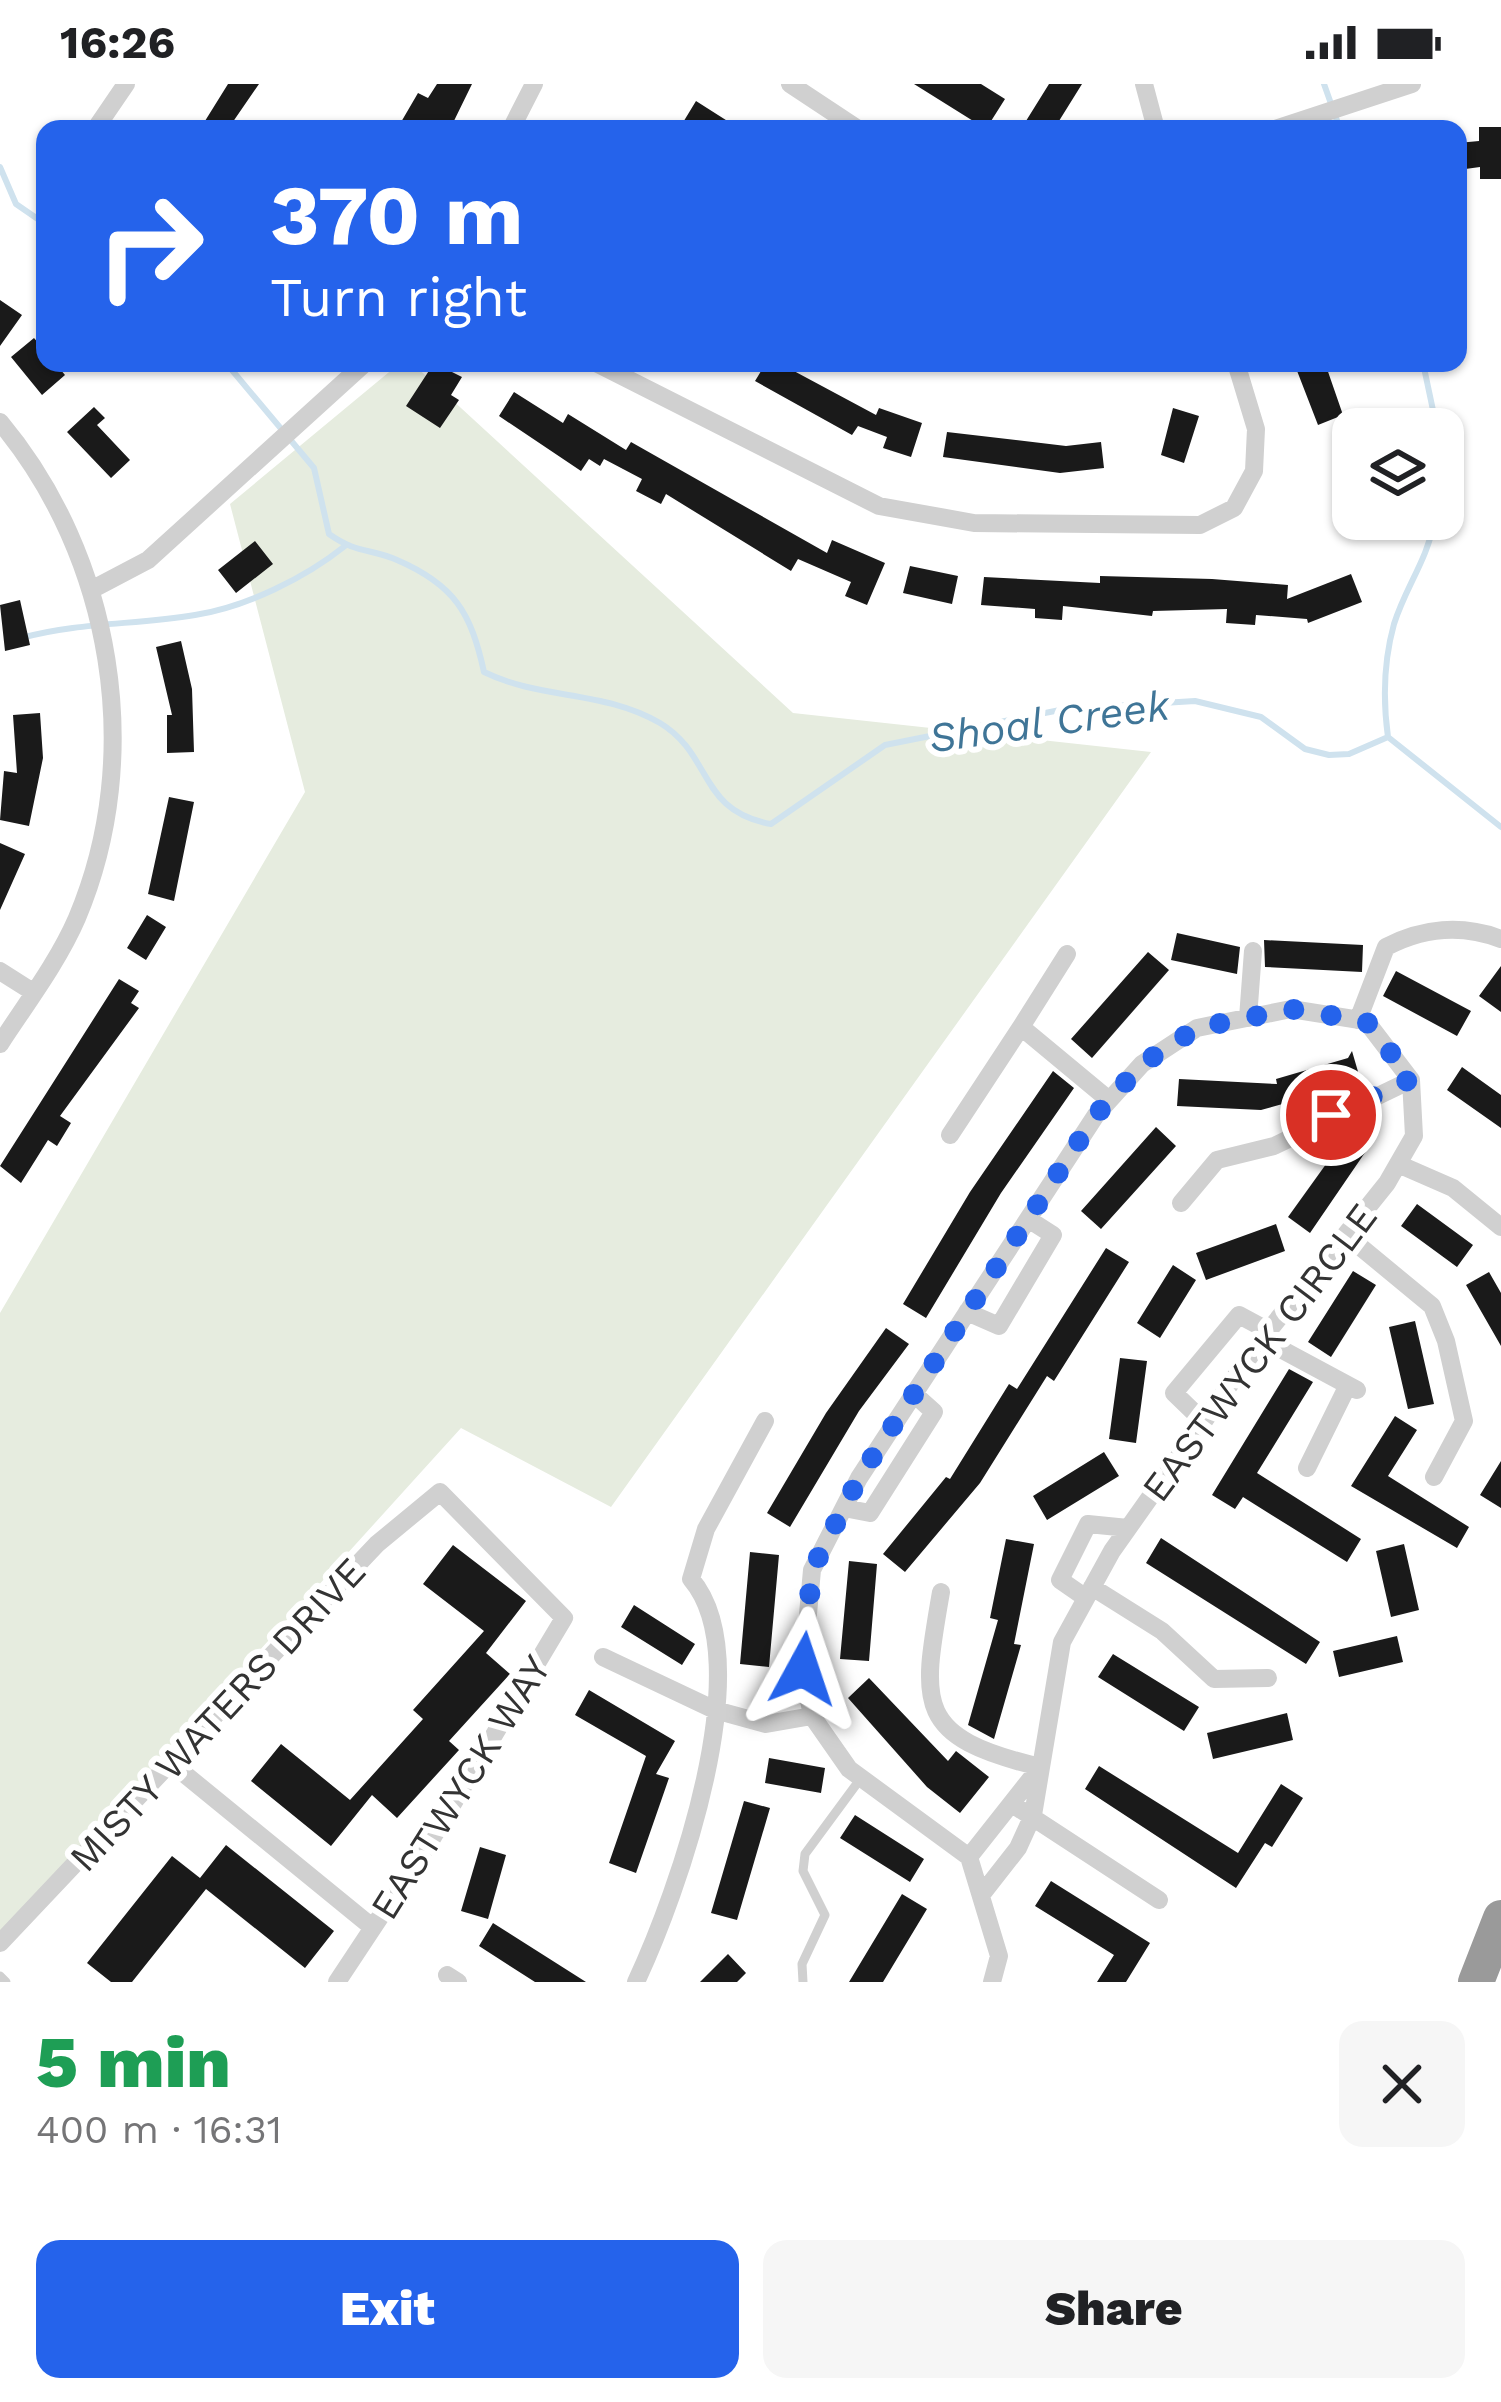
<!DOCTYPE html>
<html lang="en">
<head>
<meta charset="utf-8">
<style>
  :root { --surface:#fff; --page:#f6f6f6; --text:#202124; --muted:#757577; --accent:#2563eb }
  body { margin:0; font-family:"Work Sans",sans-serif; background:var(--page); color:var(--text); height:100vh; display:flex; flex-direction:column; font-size:45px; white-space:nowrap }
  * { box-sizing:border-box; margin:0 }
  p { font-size:39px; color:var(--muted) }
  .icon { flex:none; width:66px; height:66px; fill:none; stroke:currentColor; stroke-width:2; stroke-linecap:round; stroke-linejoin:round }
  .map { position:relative; height:1898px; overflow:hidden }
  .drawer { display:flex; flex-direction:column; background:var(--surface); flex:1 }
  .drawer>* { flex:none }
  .banner { position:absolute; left:36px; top:36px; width:1431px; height:252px; border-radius:24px; box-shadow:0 3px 9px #0004; background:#2563eb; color:#fff; overflow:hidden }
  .tools { position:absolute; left:1332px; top:324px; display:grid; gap:24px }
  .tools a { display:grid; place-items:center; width:132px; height:132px; border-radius:24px; background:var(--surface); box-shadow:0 3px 9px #0004; font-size:60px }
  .pin { position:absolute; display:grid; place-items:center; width:102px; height:102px; color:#fff; margin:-51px; border:6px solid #fff; border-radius:50%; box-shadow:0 3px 12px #0007 }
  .me { position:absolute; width:132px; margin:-66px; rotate:5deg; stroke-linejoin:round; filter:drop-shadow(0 0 9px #0008) }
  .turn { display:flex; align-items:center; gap:42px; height:252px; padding:0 36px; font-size:54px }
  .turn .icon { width:156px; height:156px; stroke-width:2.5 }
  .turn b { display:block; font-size:84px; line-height:102px }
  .round { display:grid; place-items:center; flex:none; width:126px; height:126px; border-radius:24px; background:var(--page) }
  .headline { display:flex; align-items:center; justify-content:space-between; height:204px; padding:0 36px }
  h1 { font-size:72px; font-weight:800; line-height:90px; color:#1e9e55 }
  .cta { display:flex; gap:24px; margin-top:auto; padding:24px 36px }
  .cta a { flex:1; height:138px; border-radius:24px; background:var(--accent); color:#fff; font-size:48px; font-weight:800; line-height:138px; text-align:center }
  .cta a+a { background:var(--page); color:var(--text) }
  .status { display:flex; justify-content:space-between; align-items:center; height:84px; padding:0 60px; background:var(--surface); direction:ltr }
  .status svg { height:33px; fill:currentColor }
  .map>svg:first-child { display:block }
  .green { fill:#e6ecdf }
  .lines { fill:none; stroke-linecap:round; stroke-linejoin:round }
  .stream { stroke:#cfe2ee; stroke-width:6 }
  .building { fill:#1a1a1a }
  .service { stroke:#d0d0d0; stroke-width:9 }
  .minor { stroke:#d0d0d0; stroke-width:18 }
  .motorway { stroke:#9a9a9a; stroke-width:36 }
  .route { stroke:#2563eb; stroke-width:21; stroke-dasharray:0 37.8 }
  .labels { text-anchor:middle; stroke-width:12; stroke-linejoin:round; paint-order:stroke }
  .street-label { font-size:39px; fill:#333; stroke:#fff }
  .water-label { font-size:42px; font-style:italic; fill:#3f7597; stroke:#fff }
</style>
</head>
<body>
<div class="status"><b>16:26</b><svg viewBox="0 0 49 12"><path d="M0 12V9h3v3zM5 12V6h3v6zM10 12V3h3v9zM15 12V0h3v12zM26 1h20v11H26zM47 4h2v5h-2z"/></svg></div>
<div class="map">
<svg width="1501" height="1898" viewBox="0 0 1501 1898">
  <rect width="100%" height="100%" fill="#fff"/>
  <path class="green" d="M400 279H412L793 629 1151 668 611 1423 461 1344 0 1853V1229L305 708 230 420Z"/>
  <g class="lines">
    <path class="stream" d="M1324 0 1340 45
      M0 83 16 120 45 140
      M226 279 314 384 329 450C357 470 370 464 397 476 455 501 471 529 484 588 541 616 604 606 660 639 713 671 698 727 771 740L885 661 1065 625 1195 617 1261 633 1305 665 1329 671 1349 670 1388 653
      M1423 279 1437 345
      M21 554C79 538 136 541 195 531 246 523 305 494 345 462
      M1388 653C1383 617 1384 576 1394 540 1406 502 1427 477 1435 435
      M1388 653 1501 743"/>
  </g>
  <path class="building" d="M228 0H259L228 45H200Z
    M437 0H472L450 45H397L418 9 428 14Z
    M914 0H981L1005 15 986 45Z
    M1049 0H1082L1054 45H1021Z
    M696 17 740 45H679Z
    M1479 43H1501V95H1480V83L1458 86V59L1479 57Z
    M0 216 22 231 0 262Z
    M34 254 45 267V279H55L65 291 42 311 11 273Z
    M434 279 462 293 451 311 459 316 440 344 406 322Z
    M766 279H779L876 331 879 324 922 339 911 373 883 364 887 353 858 342 852 351 755 297Z
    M1294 279H1325L1343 331 1318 341Z
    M514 308 563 339 568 330 626 366 631 358 827 469 832 456 885 479 867 521 845 512 851 498 798 475 791 487 666 410 661 420 636 407 642 395 604 375 600 382 589 375 581 387 499 332Z
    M94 323 105 334 97 341 130 376 111 394 67 348Z
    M1173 324 1199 332 1184 379 1161 371Z
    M947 348 1066 362 1101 358 1104 384 1060 389 943 373Z
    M255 457 273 480 236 509 218 486Z
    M910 482 958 492 952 520 903 509Z
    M1351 490 1362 518 1308 539 1307 535 1256 531 1255 541 1226 539 1227 525 1153 527 1152 532 1063 522 1062 536 1035 534V525L981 521 984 493 1100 499V492L1212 495 1288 501 1287 515Z
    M20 516 30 561 5 567 0 521Z
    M181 557 192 605 194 668 167 669V631H172L156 563Z
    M40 629 43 674 29 742 0 736 4 687 17 689 13 631Z
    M169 713 194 718 174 817 148 810Z
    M0 759 25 770 0 826Z
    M147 831 166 843 146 876 127 864Z
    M1177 849 1240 863 1237 890 1171 876Z
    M1264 856 1363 861 1362 888 1265 883Z
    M1148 868 1169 886 1092 974 1071 955Z
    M1501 882V928L1479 912Z
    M1396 887 1471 927 1457 952 1383 912Z
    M119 895 139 907 131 919 139 924 60 1032 71 1039 57 1062 48 1056 21 1099 0 1082Z
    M1352 967 1361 998 1261 1026 1177 1022 1179 995 1277 1000 1276 995 1348 974Z
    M1462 983 1501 1011V1044L1447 1006Z
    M1053 987 1074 1004 1001 1109 926 1234 903 1220 970 1108Z
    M1357 1037 1377 1051 1310 1149 1288 1133Z
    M1156 1043 1176 1062 1101 1145 1081 1127Z
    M1417 1120 1473 1161 1457 1183 1401 1142Z
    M1276 1140 1285 1167 1206 1196 1196 1169Z
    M1106 1164 1129 1178 1054 1297 1047 1292 980 1399 905 1488 883 1470 946 1393 950 1395 1009 1300 1017 1305Z
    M1173 1181 1196 1196 1160 1254 1137 1239Z
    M1353 1187 1376 1201 1331 1273 1308 1258Z
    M1489 1188 1501 1209V1262L1466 1201Z
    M1415 1237 1434 1320 1408 1325 1389 1243Z
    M886 1244 909 1260 859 1327 790 1443 767 1429 826 1329Z
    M1120 1274 1147 1277 1136 1359 1109 1355Z
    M1289 1285 1313 1298 1257 1389 1361 1455 1347 1478 1243 1413 1235 1425 1212 1411Z
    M1395 1332 1417 1346 1388 1392 1469 1443 1457 1464 1351 1402Z
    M1104 1368 1119 1392 1047 1436 1033 1412Z
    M1501 1377V1424L1480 1411Z
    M1161 1454 1320 1558 1306 1580 1146 1479Z
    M1006 1455 1034 1460 1014 1560 1021 1561 994 1655 968 1641 998 1536 990 1534Z
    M1404 1460 1419 1526 1391 1533 1376 1467Z
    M453 1461 526 1517 486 1569 510 1590 449 1657 459 1666 397 1734 372 1711 331 1762 251 1697 281 1660 350 1716 423 1635 413 1626 484 1547 423 1500Z
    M750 1468 779 1471 769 1583 740 1580Z
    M849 1477 877 1480 869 1577 840 1575Z
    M634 1521 695 1560 682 1581 621 1543Z
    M1397 1552 1403 1578 1339 1593 1333 1567Z
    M1113 1570 1199 1623 1184 1647 1098 1593Z
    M869 1594 948 1677 956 1667 989 1693 960 1729 927 1703 848 1614Z
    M589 1606 675 1657 656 1690 669 1694 636 1789 609 1779 646 1672 575 1631Z
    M1287 1629 1293 1656 1213 1675 1207 1649Z
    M769 1674 825 1684 821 1709 765 1699Z
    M1099 1682 1238 1769 1281 1700 1303 1714 1272 1763 1265 1759 1236 1804 1085 1705Z
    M744 1717 770 1724 737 1836 711 1829Z
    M855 1731 924 1775 910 1798 840 1754Z
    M226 1761 334 1847 305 1884 206 1805 132 1898H111L87 1879 172 1772 200 1794Z
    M480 1763 506 1771 488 1835 461 1827Z
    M1051 1797 1150 1859 1126 1898H1097L1114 1871 1035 1822Z
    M902 1810 927 1825 883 1898H849Z
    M493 1839 586 1898H535L479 1862Z
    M728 1870 746 1889 737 1898H700Z"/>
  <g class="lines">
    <path class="service" d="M0 1892 6 1898
      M803 1898 802 1880 825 1831 803 1787 805 1770 861 1694"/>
    <path class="minor" d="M790 0 858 45
      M1144 0 1156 45
      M98 41 126 0
      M511 45 534 0
      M1275 45 1412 0
      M596 279 879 422 974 439 1200 441 1234 424 1254 387 1256 345 1236 279
      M0 338C112 472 146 671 77 834 58 878 26 920 0 960
      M91 506 148 476 365 279
      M1067 870 1021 943 1109 1016
      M0 887 33 908
      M1248 934 1253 867
      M1358 936 1386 863C1422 844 1462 840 1501 855
      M950 1051 1021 943
      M1398 1080 1453 1104 1501 1143
      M1181 1119 1217 1076 1274 1062 1411 996
      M1346 1151 1432 1222 1446 1257 1464 1337 1434 1393
      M967 1228 999 1242 1053 1151 1028 1135
      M1262 1255 1357 1306
      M1203 1337 1174 1309 1239 1231 1269 1247
      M1307 1384 1348 1301
      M844 1424 870 1429 934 1328 914 1310
      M1092 1503 1162 1547 1214 1595 1268 1594
      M941 1508C921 1622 915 1653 1040 1683
      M1086 1514 1060 1496 1088 1440 1128 1444
      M603 1573 715 1626 766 1640 812 1632
      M171 1679 372 1843
      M1012 1720 1159 1816
      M969 1773 1037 1687
      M982 1810 1018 1764 1033 1731 1062 1558 1112 1467 1262 1255 1387 1099 1414 1052 1411 996 1366 937 1291 925 1197 944 1142 980 1096 1031 859 1394 812 1486 803 1585 812 1632 849 1685 969 1773 999 1872 992 1898
      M0 1859 377 1460 440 1408 564 1534 433 1753 337 1898
      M447 1891 458 1898
      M636 1898C677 1811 761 1577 691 1495L706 1445 765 1337"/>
    <path class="motorway" d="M1476 1898 1501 1834"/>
  </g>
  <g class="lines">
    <path class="route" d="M803 1585 812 1486 859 1394 1096 1031 1142 980 1197 944 1291 925 1366 937 1411 995 1331 1031"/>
  </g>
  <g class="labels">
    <g class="street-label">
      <text transform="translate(1259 1268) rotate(-53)" y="14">EASTWYCK CIRCLE</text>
      <text transform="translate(217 1630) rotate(-47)" y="14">MISTY WATERS DRIVE</text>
      <text transform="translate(460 1703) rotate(-58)" y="14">EASTWYCK WAY</text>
    </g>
    <g class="water-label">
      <text transform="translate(1049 637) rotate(-8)" y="15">Shoal Creek</text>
    </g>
  </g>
</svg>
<div class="tools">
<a><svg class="icon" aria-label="layers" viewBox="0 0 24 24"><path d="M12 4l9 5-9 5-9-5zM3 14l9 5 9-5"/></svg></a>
</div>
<div class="pin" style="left:1331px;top:1031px;background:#d93025"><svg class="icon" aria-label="arrive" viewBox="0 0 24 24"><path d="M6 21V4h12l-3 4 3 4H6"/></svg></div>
<svg class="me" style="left:803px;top:1585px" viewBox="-20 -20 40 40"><path d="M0-17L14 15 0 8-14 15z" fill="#2563eb" stroke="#fff" stroke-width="4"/></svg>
<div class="banner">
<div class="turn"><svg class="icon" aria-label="right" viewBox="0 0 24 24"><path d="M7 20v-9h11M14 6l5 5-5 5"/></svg><div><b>370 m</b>Turn right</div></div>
</div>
</div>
<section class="drawer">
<div class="headline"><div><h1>5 min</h1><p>400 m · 16:31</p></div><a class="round"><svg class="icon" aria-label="close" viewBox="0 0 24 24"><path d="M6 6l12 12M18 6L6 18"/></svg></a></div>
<div class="cta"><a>Exit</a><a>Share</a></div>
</section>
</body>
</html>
